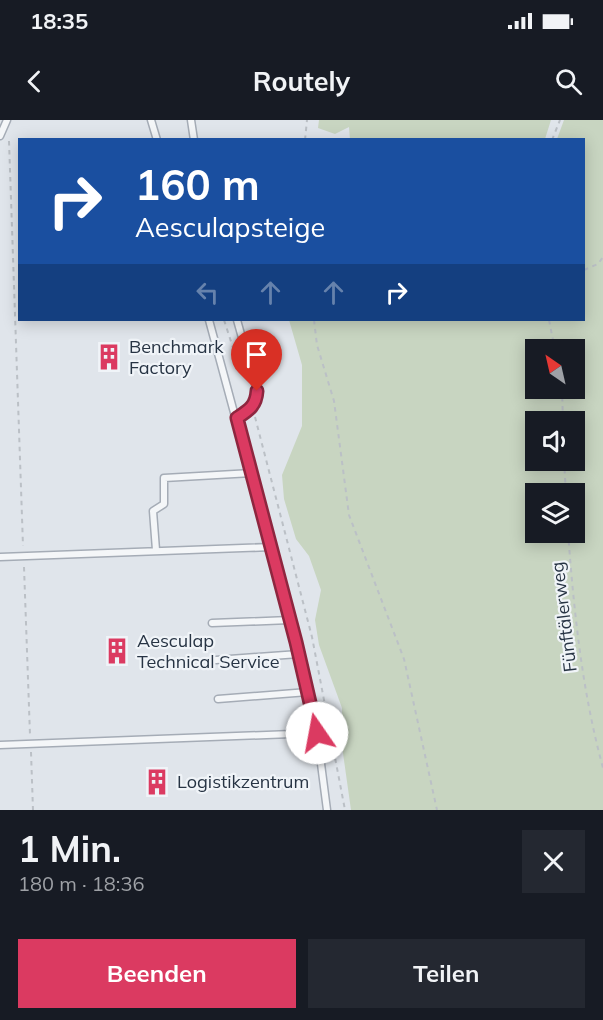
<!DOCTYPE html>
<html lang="de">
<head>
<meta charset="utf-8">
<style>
  :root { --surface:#171b24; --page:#242831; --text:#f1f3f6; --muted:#9ea1a6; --accent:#db3a61 }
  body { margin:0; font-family:Mulish,sans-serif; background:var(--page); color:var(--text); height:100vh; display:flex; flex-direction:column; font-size:22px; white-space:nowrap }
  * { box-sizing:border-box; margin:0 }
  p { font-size:20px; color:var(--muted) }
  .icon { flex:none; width:33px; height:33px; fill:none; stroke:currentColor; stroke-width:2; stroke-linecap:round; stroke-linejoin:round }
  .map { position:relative; height:690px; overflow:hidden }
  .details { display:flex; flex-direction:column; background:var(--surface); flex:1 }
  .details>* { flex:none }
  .banner { position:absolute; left:18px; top:18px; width:567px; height:183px; border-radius:0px; box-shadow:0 3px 15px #0003; background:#1a4fa0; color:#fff; overflow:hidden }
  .needle { width:39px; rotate:326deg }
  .tools { position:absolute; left:525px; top:219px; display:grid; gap:12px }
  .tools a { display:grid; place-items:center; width:60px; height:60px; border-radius:0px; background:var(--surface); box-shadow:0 3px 15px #0003; font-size:30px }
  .pin { position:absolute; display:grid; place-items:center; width:51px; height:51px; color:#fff; margin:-62px -26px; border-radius:50% 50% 50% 0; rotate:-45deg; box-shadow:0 0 6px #0007 }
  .pin .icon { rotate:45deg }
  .me { position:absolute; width:66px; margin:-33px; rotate:348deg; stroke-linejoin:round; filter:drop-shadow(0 0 4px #0008) }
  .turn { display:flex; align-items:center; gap:21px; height:126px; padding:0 18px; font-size:27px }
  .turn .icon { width:78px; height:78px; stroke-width:2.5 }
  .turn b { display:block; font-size:42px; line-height:51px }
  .lanes { display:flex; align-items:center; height:57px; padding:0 18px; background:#0003; justify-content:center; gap:30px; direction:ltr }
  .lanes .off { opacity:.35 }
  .round { display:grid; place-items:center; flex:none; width:63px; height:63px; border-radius:0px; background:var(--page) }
  .overview { display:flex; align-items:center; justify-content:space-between; height:102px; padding:0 18px }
  h1 { font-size:36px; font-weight:700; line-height:45px }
  .action { display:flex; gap:12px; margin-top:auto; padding:12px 18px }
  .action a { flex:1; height:69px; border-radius:0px; background:var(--accent); color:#fff; font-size:24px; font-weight:700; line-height:69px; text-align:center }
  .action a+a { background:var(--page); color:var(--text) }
  .status { display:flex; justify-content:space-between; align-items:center; height:42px; padding:0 30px; background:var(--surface); direction:ltr }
  .status svg { height:16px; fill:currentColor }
  header { display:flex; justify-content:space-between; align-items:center; height:78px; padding:0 18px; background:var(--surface); font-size:27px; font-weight:700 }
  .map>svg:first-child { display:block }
  .green { fill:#c8d5c1; fill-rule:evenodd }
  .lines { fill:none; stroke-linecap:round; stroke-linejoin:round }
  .lane-casing { stroke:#a5acb6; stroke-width:9 }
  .path { stroke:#bbc0c6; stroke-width:2; stroke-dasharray:4.5 4.5; stroke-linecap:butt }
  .lane { stroke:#f4f6f8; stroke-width:6 }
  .route-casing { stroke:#8e263f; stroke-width:15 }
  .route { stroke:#db3a61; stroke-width:10 }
  .labels { text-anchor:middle; stroke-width:4.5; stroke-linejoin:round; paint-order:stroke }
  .poi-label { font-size:18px; fill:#273444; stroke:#f0f4f8; text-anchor:start }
  .street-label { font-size:18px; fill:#273444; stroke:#f0f4f8 }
</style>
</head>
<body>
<div class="status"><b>18:35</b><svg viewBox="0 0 49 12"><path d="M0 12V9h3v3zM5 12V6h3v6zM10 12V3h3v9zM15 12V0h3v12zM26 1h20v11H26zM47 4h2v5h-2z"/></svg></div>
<header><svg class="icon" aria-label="back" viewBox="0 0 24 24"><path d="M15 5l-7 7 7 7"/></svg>Routely<svg class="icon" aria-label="search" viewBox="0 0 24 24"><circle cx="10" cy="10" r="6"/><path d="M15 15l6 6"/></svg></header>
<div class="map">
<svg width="603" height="690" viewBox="0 0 603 690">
  <rect width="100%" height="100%" fill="#e0e5eb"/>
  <path class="green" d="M319 0H551L545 19 350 20 349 7 335 14 318 8Z
    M564 0H603V690H351L341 619 342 588 319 525 315 500 321 470 309 436 296 419 284 379 282 355 302 306V245L289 200H584V20L557 19ZM536 230H574V268H536ZM536 302H574V340H536ZM536 374H574V412H536Z"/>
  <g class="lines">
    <g class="lane-casing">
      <path id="lane" d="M151 0 157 20
        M191 0 194 20
        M0 16 7 0
        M209 200 296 522 317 613 327 690
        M237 298C249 290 256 286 257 271L237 200
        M156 430 153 391 164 384V358L252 353
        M0 437 271 427
        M212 503 290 500
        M216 540 299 534
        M218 579 308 572
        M0 625 317 613"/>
    </g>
    <path class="path" d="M305 20 307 0
      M552 20 560 0
      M9 21 23 426
      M584 150 598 144 603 137
      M224 200 237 240
      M314 200 317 225 334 281 349 395 404 539 437 690
      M549 200 555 230
      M562 268 563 302
      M255 297 312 517 345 690
      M564 340 566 374
      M568 412C574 492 582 571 603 648
      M24 447 30 615
      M31 632 33 690"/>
    <use href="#lane" class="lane"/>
  </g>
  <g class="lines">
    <g class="route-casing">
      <path id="route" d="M257 271C256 286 249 290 237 298L296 522 317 613"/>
    </g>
    <use href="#route" class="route"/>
  </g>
  <defs>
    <g id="building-bare" transform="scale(2.07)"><path d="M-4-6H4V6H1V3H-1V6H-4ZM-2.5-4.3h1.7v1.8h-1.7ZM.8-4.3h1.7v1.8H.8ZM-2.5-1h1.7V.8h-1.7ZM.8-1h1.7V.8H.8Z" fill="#db3a61" stroke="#f0f4f8" stroke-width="2.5" paint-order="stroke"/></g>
  </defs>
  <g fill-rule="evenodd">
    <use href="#building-bare" x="109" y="237"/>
    <use href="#building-bare" x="117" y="531"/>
    <use href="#building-bare" x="157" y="662"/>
  </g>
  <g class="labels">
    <g class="poi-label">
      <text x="129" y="233">Benchmark<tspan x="129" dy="21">Factory</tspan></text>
      <text x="137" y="527">Aesculap<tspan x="137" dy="21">Technical Service</tspan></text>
      <text x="177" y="668">Logistikzentrum</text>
    </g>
    <g class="street-label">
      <text transform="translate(564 497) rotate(-97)" y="6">Fünftälerweg</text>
    </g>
  </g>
</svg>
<div class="tools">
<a><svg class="needle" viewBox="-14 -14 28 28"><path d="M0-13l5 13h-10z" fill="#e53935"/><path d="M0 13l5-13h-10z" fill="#9ea1a6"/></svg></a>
<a><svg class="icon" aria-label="sound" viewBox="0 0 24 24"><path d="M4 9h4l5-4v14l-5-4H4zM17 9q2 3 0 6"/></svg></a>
<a><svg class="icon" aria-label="layers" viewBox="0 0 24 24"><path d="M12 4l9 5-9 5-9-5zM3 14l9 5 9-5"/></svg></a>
</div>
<div class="pin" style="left:257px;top:271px;background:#d93025"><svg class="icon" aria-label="arrive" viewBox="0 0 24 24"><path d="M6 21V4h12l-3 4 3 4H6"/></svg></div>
<svg class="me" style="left:317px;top:613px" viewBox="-20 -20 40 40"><circle r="19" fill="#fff"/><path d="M0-13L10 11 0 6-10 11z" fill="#db3a61"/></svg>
<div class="banner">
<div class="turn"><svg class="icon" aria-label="right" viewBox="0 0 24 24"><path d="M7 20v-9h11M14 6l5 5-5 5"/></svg><div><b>160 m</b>Aesculapsteige</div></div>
<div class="lanes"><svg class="icon off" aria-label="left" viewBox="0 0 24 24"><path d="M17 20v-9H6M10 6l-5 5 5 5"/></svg><svg class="icon off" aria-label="ahead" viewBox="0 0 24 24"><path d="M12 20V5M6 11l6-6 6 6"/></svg><svg class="icon off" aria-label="ahead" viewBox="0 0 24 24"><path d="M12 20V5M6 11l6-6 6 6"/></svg><svg class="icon" aria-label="right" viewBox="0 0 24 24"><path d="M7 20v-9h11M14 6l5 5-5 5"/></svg></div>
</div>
</div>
<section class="details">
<div class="overview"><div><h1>1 Min.</h1><p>180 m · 18:36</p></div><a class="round"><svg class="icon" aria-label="close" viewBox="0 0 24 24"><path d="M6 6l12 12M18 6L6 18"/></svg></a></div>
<div class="action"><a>Beenden</a><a>Teilen</a></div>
</section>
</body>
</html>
